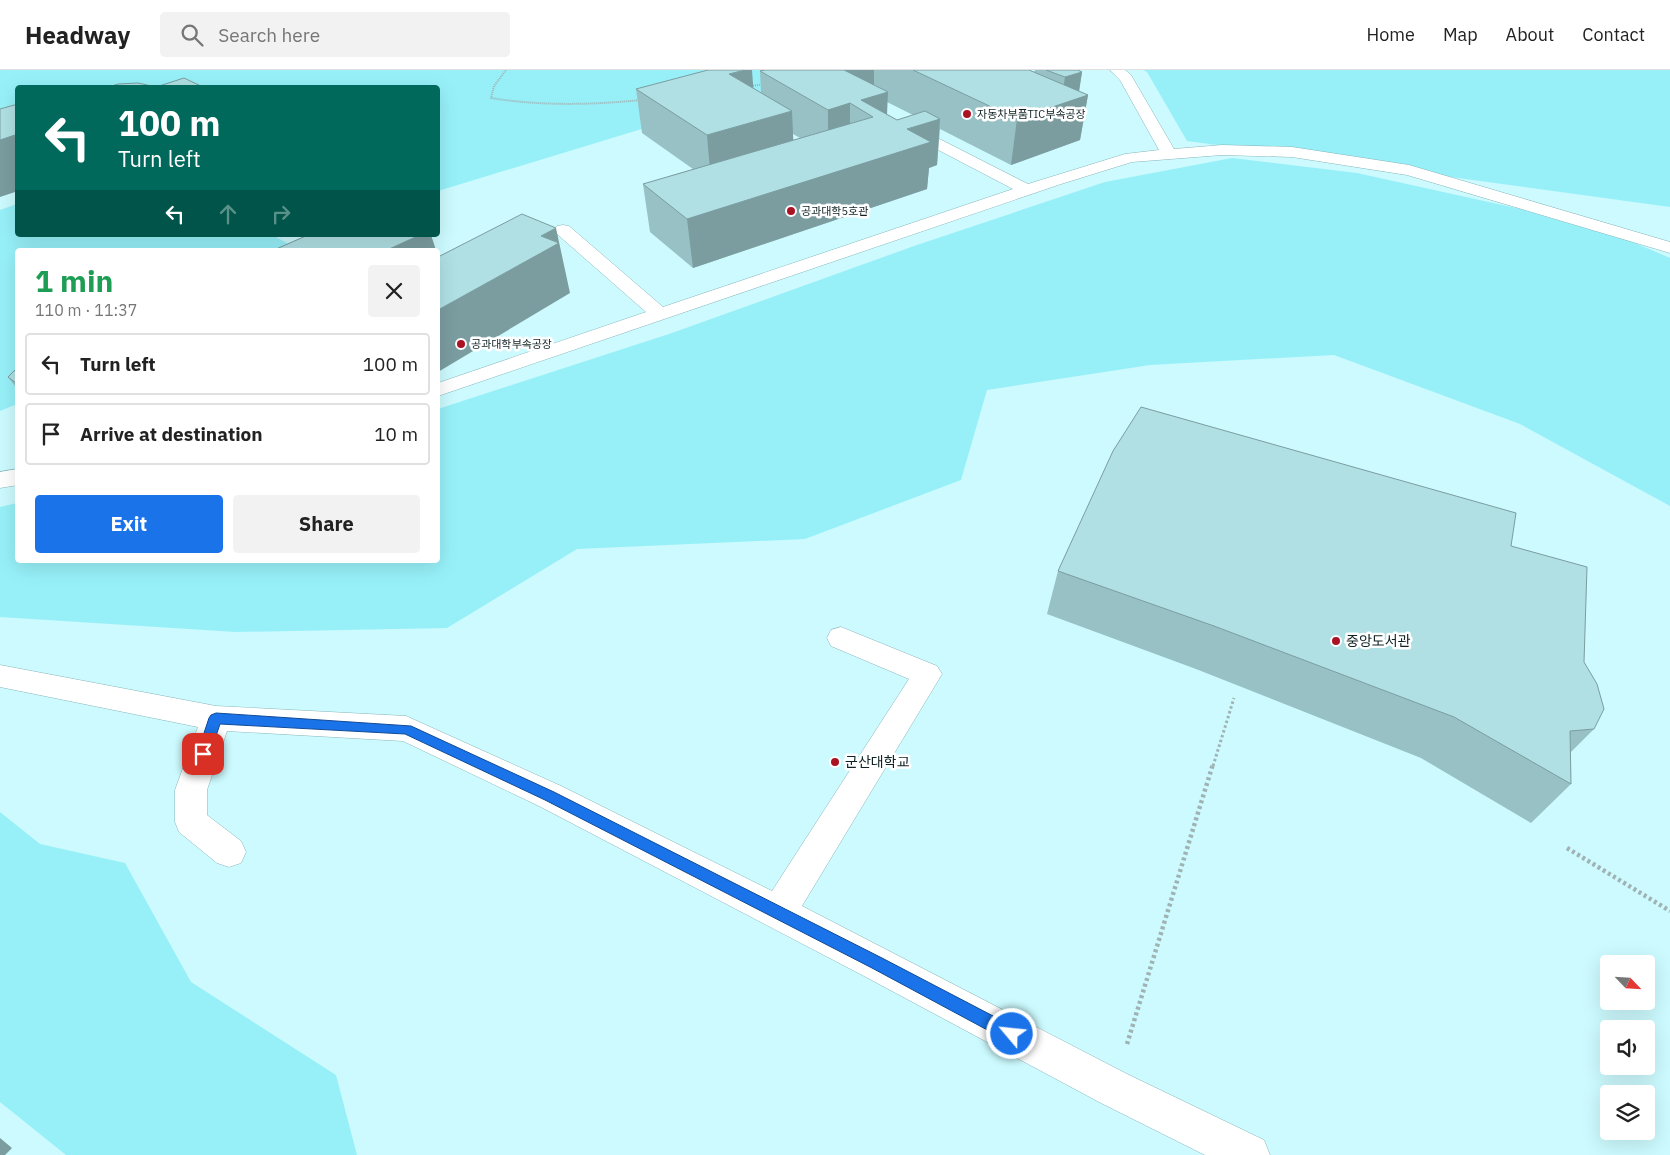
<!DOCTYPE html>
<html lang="en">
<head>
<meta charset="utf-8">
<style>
  :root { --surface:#fff; --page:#f2f2f2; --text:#222; --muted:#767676; --line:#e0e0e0; --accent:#1a73e8 }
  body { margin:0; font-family:"IBM Plex Sans","Noto Sans KR",sans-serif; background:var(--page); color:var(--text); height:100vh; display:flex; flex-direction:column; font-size:19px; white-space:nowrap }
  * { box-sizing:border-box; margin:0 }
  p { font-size:16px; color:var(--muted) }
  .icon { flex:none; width:28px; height:28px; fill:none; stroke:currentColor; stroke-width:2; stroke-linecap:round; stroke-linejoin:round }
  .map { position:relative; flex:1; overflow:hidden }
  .drawer { position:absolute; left:15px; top:178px; width:425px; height:315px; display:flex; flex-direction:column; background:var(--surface); border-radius:5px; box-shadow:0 5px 20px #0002 }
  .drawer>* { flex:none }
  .top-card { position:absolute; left:15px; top:15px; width:425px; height:152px; border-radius:5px; box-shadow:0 5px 20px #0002; background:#00695c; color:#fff; overflow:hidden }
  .needle { width:32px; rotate:115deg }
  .controls { position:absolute; left:1600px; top:885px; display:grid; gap:10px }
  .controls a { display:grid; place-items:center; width:55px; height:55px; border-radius:5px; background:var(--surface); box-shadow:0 5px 20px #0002; font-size:25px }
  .pin { position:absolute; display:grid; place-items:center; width:42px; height:42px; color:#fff; margin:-21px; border-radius:10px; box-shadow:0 2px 8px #0006 }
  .me { position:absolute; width:55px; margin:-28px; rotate:298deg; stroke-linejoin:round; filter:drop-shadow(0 0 4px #0008) }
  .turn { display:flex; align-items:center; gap:18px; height:105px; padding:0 20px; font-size:22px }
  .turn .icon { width:65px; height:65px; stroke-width:2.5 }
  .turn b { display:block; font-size:35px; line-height:42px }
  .lanes { display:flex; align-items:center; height:48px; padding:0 20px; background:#0003; justify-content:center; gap:25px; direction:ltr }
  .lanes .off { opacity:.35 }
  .round { display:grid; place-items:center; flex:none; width:52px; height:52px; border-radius:5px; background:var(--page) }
  .headline { display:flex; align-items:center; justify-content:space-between; height:85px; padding:0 20px }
  h1 { font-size:30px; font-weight:700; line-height:38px; color:#1e9e55 }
  .button { display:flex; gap:10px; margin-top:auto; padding:10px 20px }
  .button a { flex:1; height:58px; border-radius:5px; background:var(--accent); color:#fff; font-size:20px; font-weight:700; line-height:58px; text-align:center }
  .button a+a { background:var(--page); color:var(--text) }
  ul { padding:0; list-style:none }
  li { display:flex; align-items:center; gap:15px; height:62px; margin:0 10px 8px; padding:0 10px; border:2px solid var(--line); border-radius:5px }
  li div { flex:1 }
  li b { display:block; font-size:19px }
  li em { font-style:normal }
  header { display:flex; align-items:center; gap:30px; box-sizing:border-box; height:70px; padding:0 25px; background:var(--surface); border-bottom:1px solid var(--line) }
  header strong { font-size:24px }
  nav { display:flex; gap:28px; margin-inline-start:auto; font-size:18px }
  .search { width:350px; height:45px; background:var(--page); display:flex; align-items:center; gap:12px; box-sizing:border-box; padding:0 18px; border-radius:5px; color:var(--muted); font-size:19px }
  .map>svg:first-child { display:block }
  .built { fill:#ccfafe; fill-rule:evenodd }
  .green { fill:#97f0f8 }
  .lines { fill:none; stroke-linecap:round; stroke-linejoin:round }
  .minor-casing { stroke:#88b6ba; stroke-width:1 }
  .path-far2 { stroke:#9fb2b4; stroke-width:2; stroke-dasharray:1 1; stroke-linecap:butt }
  .path-far1 { stroke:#9fb2b4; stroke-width:3; stroke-dasharray:2.5 2.5; stroke-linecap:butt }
  .path { stroke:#9fb2b4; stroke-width:4.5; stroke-dasharray:3 3; stroke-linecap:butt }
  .minor { fill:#fff; fill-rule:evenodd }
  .wall { fill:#97c1c4; fill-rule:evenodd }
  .shaded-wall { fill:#7b9da0 }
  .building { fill:#b0e0e4; stroke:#7b9da0 }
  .route { fill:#1a73e8; stroke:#114b97 }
  .poi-dot { fill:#a91324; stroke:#fff; stroke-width:2 }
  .labels { text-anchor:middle; stroke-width:5; stroke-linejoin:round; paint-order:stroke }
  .far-poi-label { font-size:11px; fill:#0f2123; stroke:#fff; text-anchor:start }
  .poi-label { font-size:14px; fill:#0f2123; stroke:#fff; text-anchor:start }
</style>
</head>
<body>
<header>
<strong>Headway</strong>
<div class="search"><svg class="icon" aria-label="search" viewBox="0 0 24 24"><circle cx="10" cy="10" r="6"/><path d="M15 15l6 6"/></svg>Search here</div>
<nav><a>Home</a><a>Map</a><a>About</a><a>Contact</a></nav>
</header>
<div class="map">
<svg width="1670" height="1085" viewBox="0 0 1670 1085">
  <rect width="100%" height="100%" fill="#e8fbfd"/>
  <path class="built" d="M0 0H1670V1085H0ZM18 18H438V165H18ZM18 180H438V490H18ZM1609 894H1646V931H1609ZM1609 959H1646V996H1609ZM1609 1024H1646V1061H1609Z"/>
  <path class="green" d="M0 0H835L438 121V18H18L17 67 0 72Z
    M1143 0H1670V137L1187 71 1147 2Z
    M1232 88 1357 103 1593 155 1670 188V436L1520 354 1334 285 1150 295 987 320 961 410 805 469 577 479 447 558 236 562 0 547V437L17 433 18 490H438V339L672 263 914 176 1105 112Z
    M17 134 18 165H272L300 180H18L17 334 0 341V140Z
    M0 742 40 774 125 793 191 912 336 1005 357 1085H66L0 1032Z"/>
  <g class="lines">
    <g class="minor-casing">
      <path id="minor" d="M1110 0H1125L1131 5 1174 79 1222 75 1292 77 1409 95 1670 172V183L1407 105 1292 87 1222 85 1132 92 1061 114 438 326V313L646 242 557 164 554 160 557 156 563 155 569 156 663 237 1013 119 900 60 897 57 900 54H910L1028 114 1125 84 1159 80 1120 10Z
        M18 399V415L0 418V402Z
        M841 557 937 596 942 604 802 836 1127 1004 1264 1070 1270 1085H1205L1099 1032 864 906 539 736 403 671 227 661 207 720V745L241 771 246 782 241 793 229 797 217 793 179 762 175 752V720L198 657 0 617V595L216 636 406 646 561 716 772 821 909 609 831 576 827 568 831 560Z"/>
    </g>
    <path class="path-far2" d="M506 0 494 16 491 28C541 36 591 35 641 30
      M751 16 765 14"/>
    <path class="path-far1" d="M1213 696 1234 628"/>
    <path class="path" d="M1567 778 1670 841
      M1127 974 1213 694"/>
    <use href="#minor" class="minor"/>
  </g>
  <path class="wall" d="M765 0H1029L1034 2 1035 0H1078L1082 2 1079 21 1088 25 1080 70 1011 95 940 59 937 95 929 98 927 119 693 198 650 162 643 114 693 99 642 63 636 19 753 18 761 23 760 1ZM887 32 913 45 897 50 887 44ZM793 64 800 68 793 70Z
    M18 297V320L8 307Z
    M1511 476 1584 592 1594 659 1571 682V714L1531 753 1421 688 1196 599 1047 544 1058 501Z"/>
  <path class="shaded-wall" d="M745 0H752L755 42 729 4Z
    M839 0H874V26L888 22 886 67 873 47 850 33V78L828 85V40Z
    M1082 2 1078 28 1088 25 1080 70 1011 95 1017 49 1061 34 1065 7Z
    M792 41 794 87 711 112 707 65Z
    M940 49 937 95 929 98 927 119 693 198 687 149 907 59Z
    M18 64V121L0 127V70Z
    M556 158 570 223 438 302V240L541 166Z
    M420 165H431L436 180H387Z
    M0 1068 12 1078 5 1085H0Z"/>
  <path class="building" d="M708 0H745L729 4 792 41 707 65 636 19Z
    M765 0H844L888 22 861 30 897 50 925 41 940 49 907 59 931 72 687 149 643 114 873 47 850 33 828 40 760 1Z
    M913 0H1029L1088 25 1017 49Z
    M1046 0H1078L1082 2 1065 7Z
    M184 8 205 18H106L118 14 138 13 156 17Z
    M18 34V64L0 70V39Z
    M522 144 556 158 541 166 559 173 438 240V187Z
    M308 165H420L387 180H274Z
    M18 297V313H16L8 307Z
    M1141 337 1516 443 1511 476 1587 497 1584 592 1597 614 1604 639 1594 659 1570 661 1571 714 1454 647 1214 556 1058 501 1113 381Z"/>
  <path class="route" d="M216 643 411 656 554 722 882 888 1018 959 1020 964 1018 970 1012 972 1006 970 872 898 545 730 405 664 220 654 210 684 208 688 203 690 199 688 197 684 209 648 211 645Z"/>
  <g class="poi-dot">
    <circle cx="967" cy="44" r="5"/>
    <circle cx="791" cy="141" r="5"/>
    <circle cx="461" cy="274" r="5"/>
    <circle cx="1336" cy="571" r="5"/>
    <circle cx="835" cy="692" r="5"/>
  </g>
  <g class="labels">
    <g class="far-poi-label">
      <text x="977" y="48">자동차부품TIC부속공장</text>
      <text x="801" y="145">공과대학5호관</text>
      <text x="471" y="278">공과대학부속공장</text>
    </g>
    <g class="poi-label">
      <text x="1346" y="576">중앙도서관</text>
      <text x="845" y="697">군산대학교</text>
    </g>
  </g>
</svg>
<div class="controls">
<a><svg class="needle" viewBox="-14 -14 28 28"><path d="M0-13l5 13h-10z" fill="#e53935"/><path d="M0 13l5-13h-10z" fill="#767676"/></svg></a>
<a><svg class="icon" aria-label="sound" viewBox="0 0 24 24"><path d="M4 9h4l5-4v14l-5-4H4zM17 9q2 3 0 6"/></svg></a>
<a><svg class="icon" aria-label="layers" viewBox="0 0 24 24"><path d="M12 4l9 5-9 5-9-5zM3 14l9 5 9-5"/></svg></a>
</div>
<div class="pin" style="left:203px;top:684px;background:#d93025"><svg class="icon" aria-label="arrive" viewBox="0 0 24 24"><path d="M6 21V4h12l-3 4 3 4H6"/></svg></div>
<svg class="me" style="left:1012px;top:964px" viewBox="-20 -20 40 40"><circle r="17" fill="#1a73e8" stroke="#fff" stroke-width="3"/><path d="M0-11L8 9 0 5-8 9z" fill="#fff"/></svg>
<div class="top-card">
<div class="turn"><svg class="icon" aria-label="left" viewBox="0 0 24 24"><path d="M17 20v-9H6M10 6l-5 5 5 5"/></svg><div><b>100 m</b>Turn left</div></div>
<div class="lanes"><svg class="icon" aria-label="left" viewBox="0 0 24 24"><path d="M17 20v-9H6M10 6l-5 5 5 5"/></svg><svg class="icon off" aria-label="ahead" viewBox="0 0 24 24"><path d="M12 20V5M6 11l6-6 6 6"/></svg><svg class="icon off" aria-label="right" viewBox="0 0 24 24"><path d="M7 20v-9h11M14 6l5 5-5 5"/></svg></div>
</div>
<section class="drawer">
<div class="headline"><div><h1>1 min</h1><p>110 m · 11:37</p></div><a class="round"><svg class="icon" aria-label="close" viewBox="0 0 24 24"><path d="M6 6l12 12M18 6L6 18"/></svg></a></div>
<ul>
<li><svg class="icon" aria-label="left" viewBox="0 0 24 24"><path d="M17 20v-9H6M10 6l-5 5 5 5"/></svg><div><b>Turn left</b></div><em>100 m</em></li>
<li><svg class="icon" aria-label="arrive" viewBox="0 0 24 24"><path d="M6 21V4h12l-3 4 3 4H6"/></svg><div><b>Arrive at destination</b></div><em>10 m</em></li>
</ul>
<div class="button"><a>Exit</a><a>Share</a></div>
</section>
</div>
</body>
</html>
